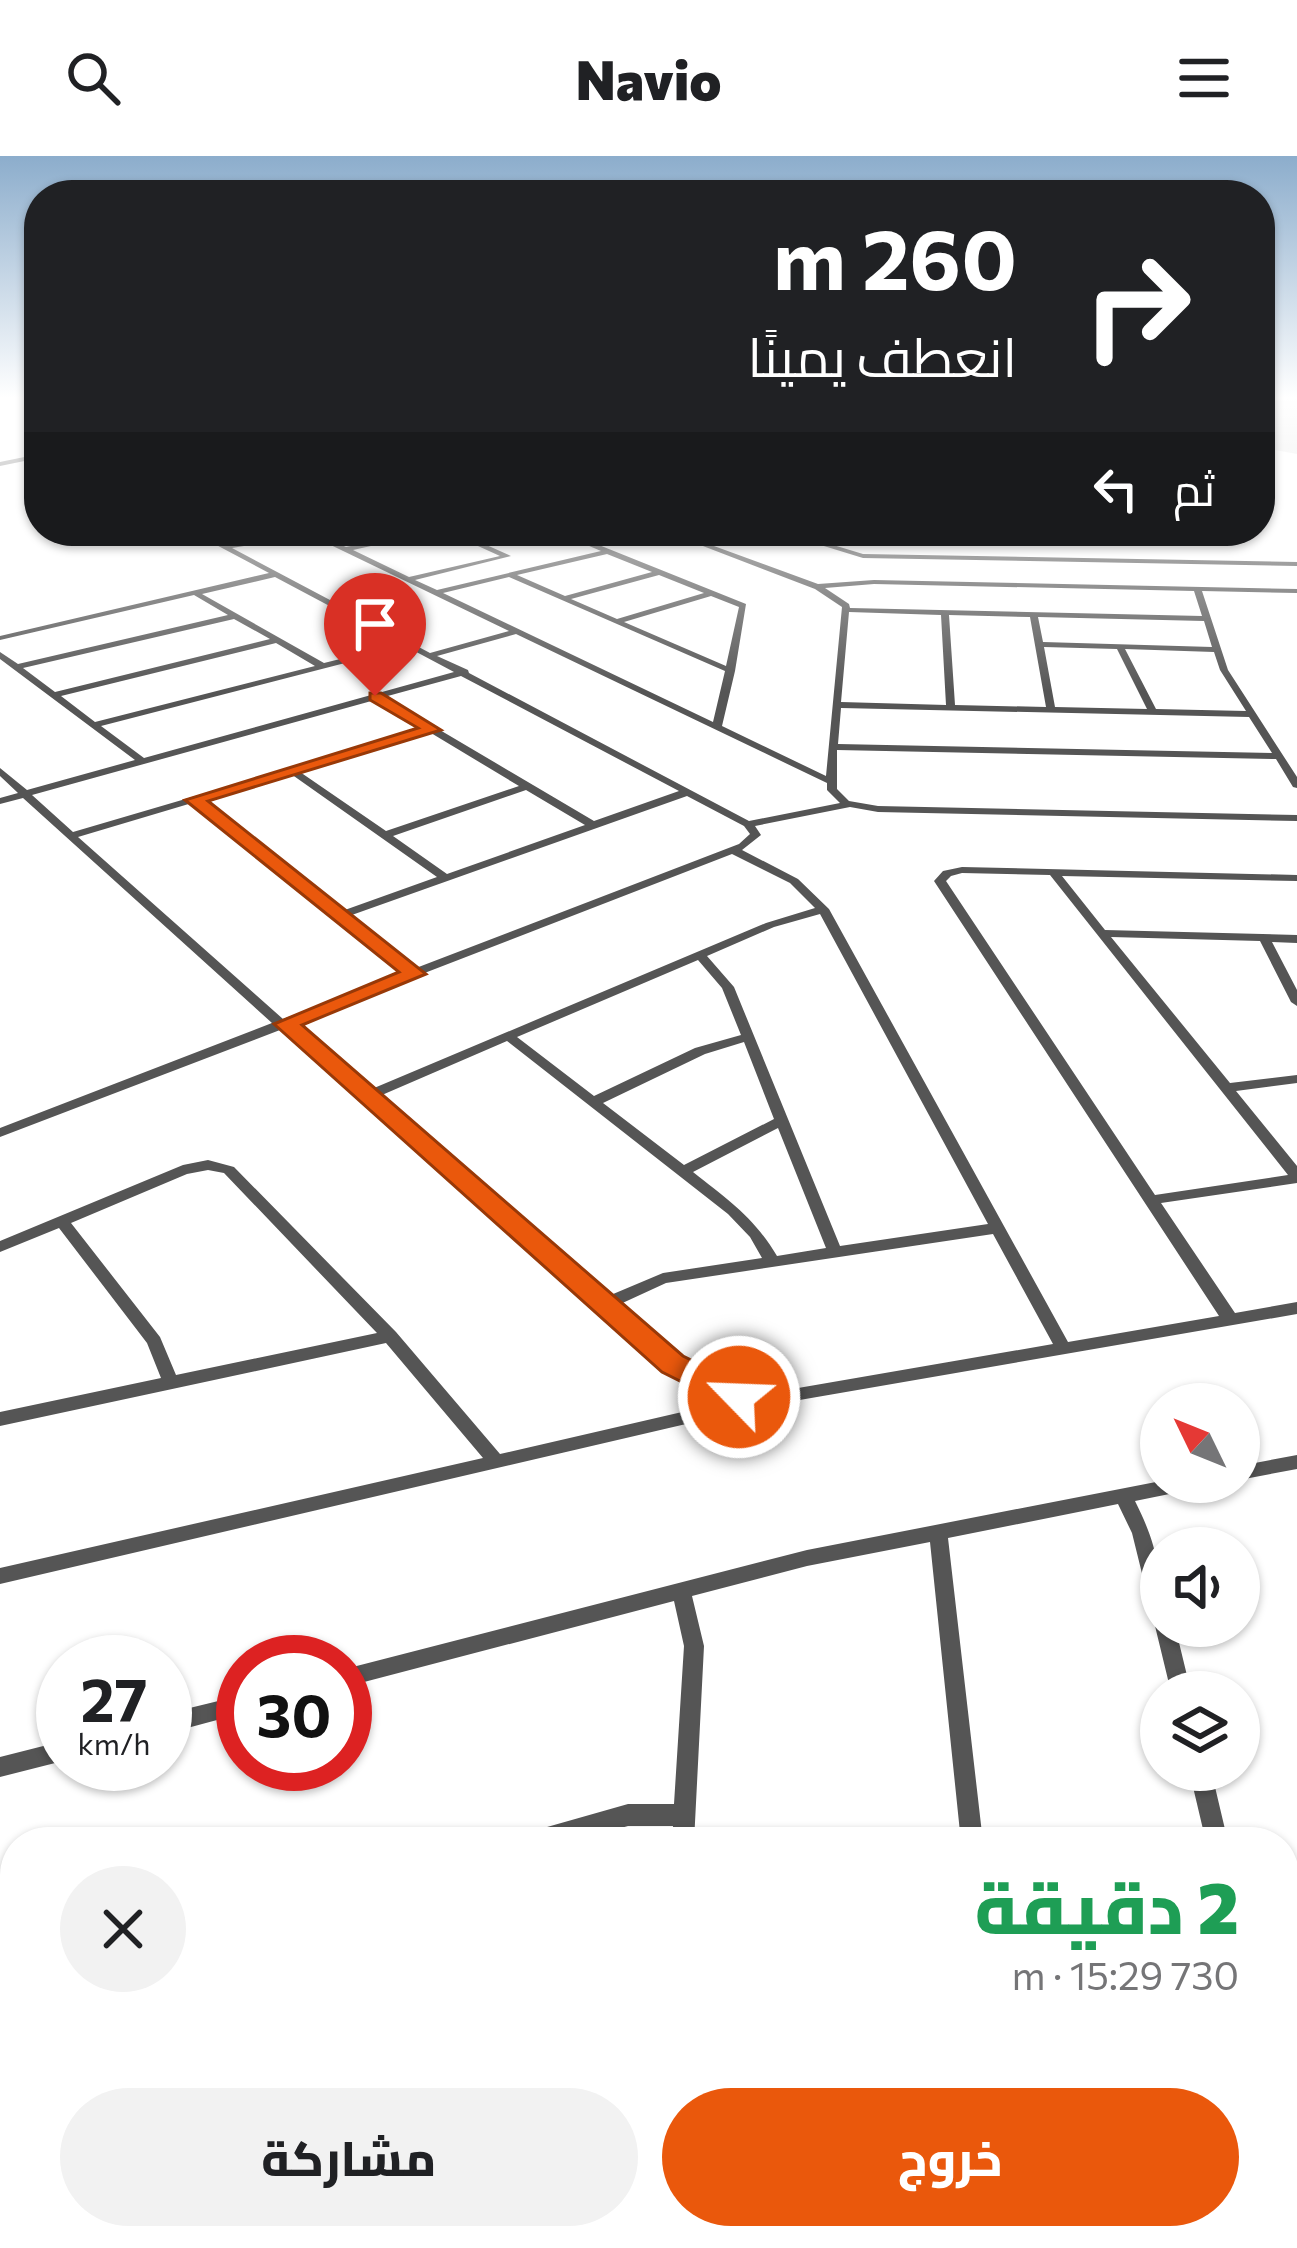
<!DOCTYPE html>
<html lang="ar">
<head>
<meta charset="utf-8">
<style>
  :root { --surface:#fff; --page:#f2f2f2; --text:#202124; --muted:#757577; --accent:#ea580c }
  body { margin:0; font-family:Commissioner,Cairo,sans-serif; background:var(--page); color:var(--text); direction:rtl; height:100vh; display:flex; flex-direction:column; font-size:45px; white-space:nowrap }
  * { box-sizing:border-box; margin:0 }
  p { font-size:39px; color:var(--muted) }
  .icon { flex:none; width:66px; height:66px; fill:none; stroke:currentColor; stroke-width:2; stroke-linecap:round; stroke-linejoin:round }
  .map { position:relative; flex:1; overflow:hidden; direction:ltr }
  .drawer { position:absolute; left:0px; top:1671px; width:1299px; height:423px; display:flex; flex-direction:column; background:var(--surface); border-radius:48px 48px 0 0; box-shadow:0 3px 9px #0004; direction:rtl }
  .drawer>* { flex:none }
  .hud { position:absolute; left:24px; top:24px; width:1251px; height:366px; border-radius:48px; box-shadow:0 3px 9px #0004; direction:rtl; background:#202124; color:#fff; overflow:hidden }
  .needle { width:78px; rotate:313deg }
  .controls { position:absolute; left:1140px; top:1227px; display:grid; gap:24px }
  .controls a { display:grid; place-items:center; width:120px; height:120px; border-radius:50%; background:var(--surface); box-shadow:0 3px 9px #0004; font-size:60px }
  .speed { position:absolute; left:36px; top:1479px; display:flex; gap:24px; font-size:60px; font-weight:700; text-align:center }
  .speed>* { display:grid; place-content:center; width:156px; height:156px; border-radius:50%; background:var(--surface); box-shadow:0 3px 9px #0004; line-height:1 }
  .speed small { font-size:30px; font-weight:400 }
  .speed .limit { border:18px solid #d22; background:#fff; color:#111 }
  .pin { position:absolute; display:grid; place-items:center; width:102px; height:102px; color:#fff; margin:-123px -51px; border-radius:50% 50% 50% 0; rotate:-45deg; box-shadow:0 0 12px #0007 }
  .pin .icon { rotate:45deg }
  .me { position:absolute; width:132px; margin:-66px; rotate:294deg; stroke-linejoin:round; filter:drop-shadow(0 0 9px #0008) }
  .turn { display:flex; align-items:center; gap:42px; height:252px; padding:0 60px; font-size:54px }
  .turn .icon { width:156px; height:156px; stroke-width:2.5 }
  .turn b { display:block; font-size:84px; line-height:102px }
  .then { display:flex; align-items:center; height:114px; padding:0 60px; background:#0003; gap:24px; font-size:45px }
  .round { display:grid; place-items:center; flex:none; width:126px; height:126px; border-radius:63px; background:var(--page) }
  .overview { display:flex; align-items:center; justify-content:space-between; height:204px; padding:0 60px }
  h1 { font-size:72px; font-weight:800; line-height:90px; color:#1e9e55 }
  .cta { display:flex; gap:24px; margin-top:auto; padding:24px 60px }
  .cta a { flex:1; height:138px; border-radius:72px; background:var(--accent); color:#fff; font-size:48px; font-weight:800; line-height:138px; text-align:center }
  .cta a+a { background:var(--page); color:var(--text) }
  header { display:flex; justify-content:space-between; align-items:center; height:156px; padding:0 60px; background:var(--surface); font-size:54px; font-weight:800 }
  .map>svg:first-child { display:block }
  .green { fill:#dcdcdc }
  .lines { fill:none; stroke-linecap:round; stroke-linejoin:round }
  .minor { fill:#555; fill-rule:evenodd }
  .route { fill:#ea580c; stroke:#983908; stroke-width:3 }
</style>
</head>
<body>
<header><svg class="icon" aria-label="menu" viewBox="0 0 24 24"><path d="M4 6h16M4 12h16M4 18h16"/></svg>Navio<svg class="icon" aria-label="search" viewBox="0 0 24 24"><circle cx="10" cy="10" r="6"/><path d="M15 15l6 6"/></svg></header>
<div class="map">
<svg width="1297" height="2092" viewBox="0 0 1297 2092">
  <rect width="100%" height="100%" fill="#fff"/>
  <path class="green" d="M1260 243H1297V298L1260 291Z"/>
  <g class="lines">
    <path class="minor" d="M39 298V302L0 310V306Z
      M190 375H199L225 389 311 375 346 391 424 375H438L353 394 409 421 500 400 445 375H455L511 400 415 424 437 434 601 395 554 375H564L746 448 735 515 722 570 826 620 842 451 815 433 664 375H674L686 379 725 375 692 382 818 428 874 424 1297 433V437L1202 435 1228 514 1297 621V632L1293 631 1276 603 837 594V633L849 645 878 650 1297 659V665L878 656 850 651 755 670 761 679 742 694 798 723 829 753 1068 1186 1219 1160 934 725 943 715 962 711 1297 719V725L1062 720 1105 774 1297 779V787L1272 786 1297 834V850L1291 846 1260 785 1111 781 1230 927 1297 919V927L1236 935 1297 1010V1027L1161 1047 1235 1157 1297 1146V1158L759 1251 0 1428V1412L483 1302 386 1187 0 1270V1256L161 1222 147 1187 59 1072 0 1096V1085L183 1009 208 1004 234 1011 396 1176 500 1298 734 1244 697 1231 667 1212 280 874 0 981V972L272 867 23 642 0 648V642L18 637 0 620V612L27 634 135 604 0 503V496L18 508 228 459 194 439 0 484V480L269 417ZM310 379 509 475 430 497 232 392ZM607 398 652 416 565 440 517 419ZM659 419 704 437 617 463 571 443ZM275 421 401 488 324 507 202 438ZM509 421 725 515 713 566 443 437ZM874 428 1194 435 1202 460 850 452 849 448 825 432ZM711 440 739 451 726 510 624 466ZM849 456 941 459 946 549 841 546ZM949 459 1030 461 1046 551 955 549ZM1038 461 1204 465 1212 491 1043 486ZM234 463 270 483 55 536 23 512ZM516 478 827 627V634L840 647 749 665 469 517 468 514 437 500ZM276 487 315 510 95 566 61 540ZM407 491 454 516 144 602 101 570ZM1044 491 1117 493 1147 553 1055 551ZM1125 493 1214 496 1220 514 1246 555 1156 553ZM461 520 679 635 594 665 384 541ZM375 544 424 573 73 676 32 639ZM841 552 1249 561 1272 597 838 588ZM431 577 519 630 386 675 300 616ZM291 618 437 721 342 755 201 645ZM526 634 585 669 447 718 393 680ZM687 640 744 670 750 678 739 688 416 812 349 760ZM192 647 406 816 283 863 78 681ZM732 698 790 727 815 752 766 767 367 935 290 869ZM962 717 1050 719 1288 1019 1155 1039 946 725 951 720ZM820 758 988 1068 840 1090 734 831 707 800 774 771ZM698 804 722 832 741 879 695 892 594 940 517 881ZM507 885 728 1058 750 1081 762 1102 663 1117 606 1141 375 942ZM744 886 774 963 684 1009 603 947 705 898ZM778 972 826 1092 777 1100C753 1060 728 1044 693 1016ZM208 1014 224 1017 377 1177 176 1219 160 1181 71 1067 187 1018ZM993 1078 1053 1188 757 1239 709 1223 679 1204 616 1150 666 1127Z
      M775 375H787L863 398 1297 406V410L863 402Z
      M874 375 1194 380 1198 382 1194 384 878 377Z
      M1297 1299V1313L1239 1324V1310Z
      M1161 1325 1203 1326 1200 1331 1194 1333 1135 1345C1157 1389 1161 1413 1161 1462L1154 1460 1151 1454 1132 1377 1118 1348 948 1382 983 1686H961L930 1386 807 1410 692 1440 704 1490 694 1686H672L673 1670H628L571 1686H522L525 1678 533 1675 628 1648H674L684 1490 674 1445 345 1531V1513L807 1394Z
      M1161 1463V1470H1175L1191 1536H1171L1155 1470Z
      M243 1539V1557L165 1578V1558Z
      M63 1585V1605L0 1621V1601Z
      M1189 1614H1211L1228 1686H1206Z
      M15 1831V1855L0 1859V1835Z
      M1284 1850 1297 1851V1875L1284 1874Z
      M1284 1951 1293 1955 1297 1964V2031L1288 2027 1284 2019Z
      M159 2079H211L207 2089 199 2092H147L151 2082Z
      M352 2079H380L378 2092H350Z
      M654 2079H682V2092H654Z
      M1000 2079H1028L1029 2092H1001Z"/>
  </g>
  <linearGradient id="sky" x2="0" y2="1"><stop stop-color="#8cadcc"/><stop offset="0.45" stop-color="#fff"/><stop offset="1" stop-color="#fff" stop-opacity="0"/></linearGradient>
  <rect width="1297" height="536" fill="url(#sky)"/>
  <path class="route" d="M370 537H381L441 574 208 645 426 818 302 869 683 1200 750 1233 755 1241 750 1249H728L662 1216 274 868 399 816 185 644 418 572 370 544Z"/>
</svg>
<div class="controls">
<a><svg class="needle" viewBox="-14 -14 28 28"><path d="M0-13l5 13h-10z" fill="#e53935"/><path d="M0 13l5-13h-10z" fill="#757577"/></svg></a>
<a><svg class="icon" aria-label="sound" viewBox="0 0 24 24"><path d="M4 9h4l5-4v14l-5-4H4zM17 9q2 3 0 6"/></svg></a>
<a><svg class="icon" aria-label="layers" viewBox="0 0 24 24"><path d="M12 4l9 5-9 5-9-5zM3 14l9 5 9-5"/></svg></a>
</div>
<div class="speed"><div>27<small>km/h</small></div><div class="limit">30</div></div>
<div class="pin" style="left:375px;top:540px;background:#d93025"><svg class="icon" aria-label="arrive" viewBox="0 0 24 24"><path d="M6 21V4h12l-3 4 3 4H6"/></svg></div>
<svg class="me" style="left:739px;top:1241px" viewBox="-20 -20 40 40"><circle r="17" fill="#ea580c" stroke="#fff" stroke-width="3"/><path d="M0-11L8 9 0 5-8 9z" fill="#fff"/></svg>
<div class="hud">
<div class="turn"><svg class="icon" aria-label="right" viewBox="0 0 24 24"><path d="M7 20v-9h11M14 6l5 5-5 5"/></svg><div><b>260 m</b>انعطف يمينًا</div></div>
<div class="then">ثم<svg class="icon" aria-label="left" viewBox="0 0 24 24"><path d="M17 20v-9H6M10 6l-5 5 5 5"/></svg></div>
</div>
<section class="drawer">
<div class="overview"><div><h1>2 دقيقة</h1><p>730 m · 15:29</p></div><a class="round"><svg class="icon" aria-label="close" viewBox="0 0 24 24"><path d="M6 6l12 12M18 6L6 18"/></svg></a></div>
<div class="cta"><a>خروج</a><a>مشاركة</a></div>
</section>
</div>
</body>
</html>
